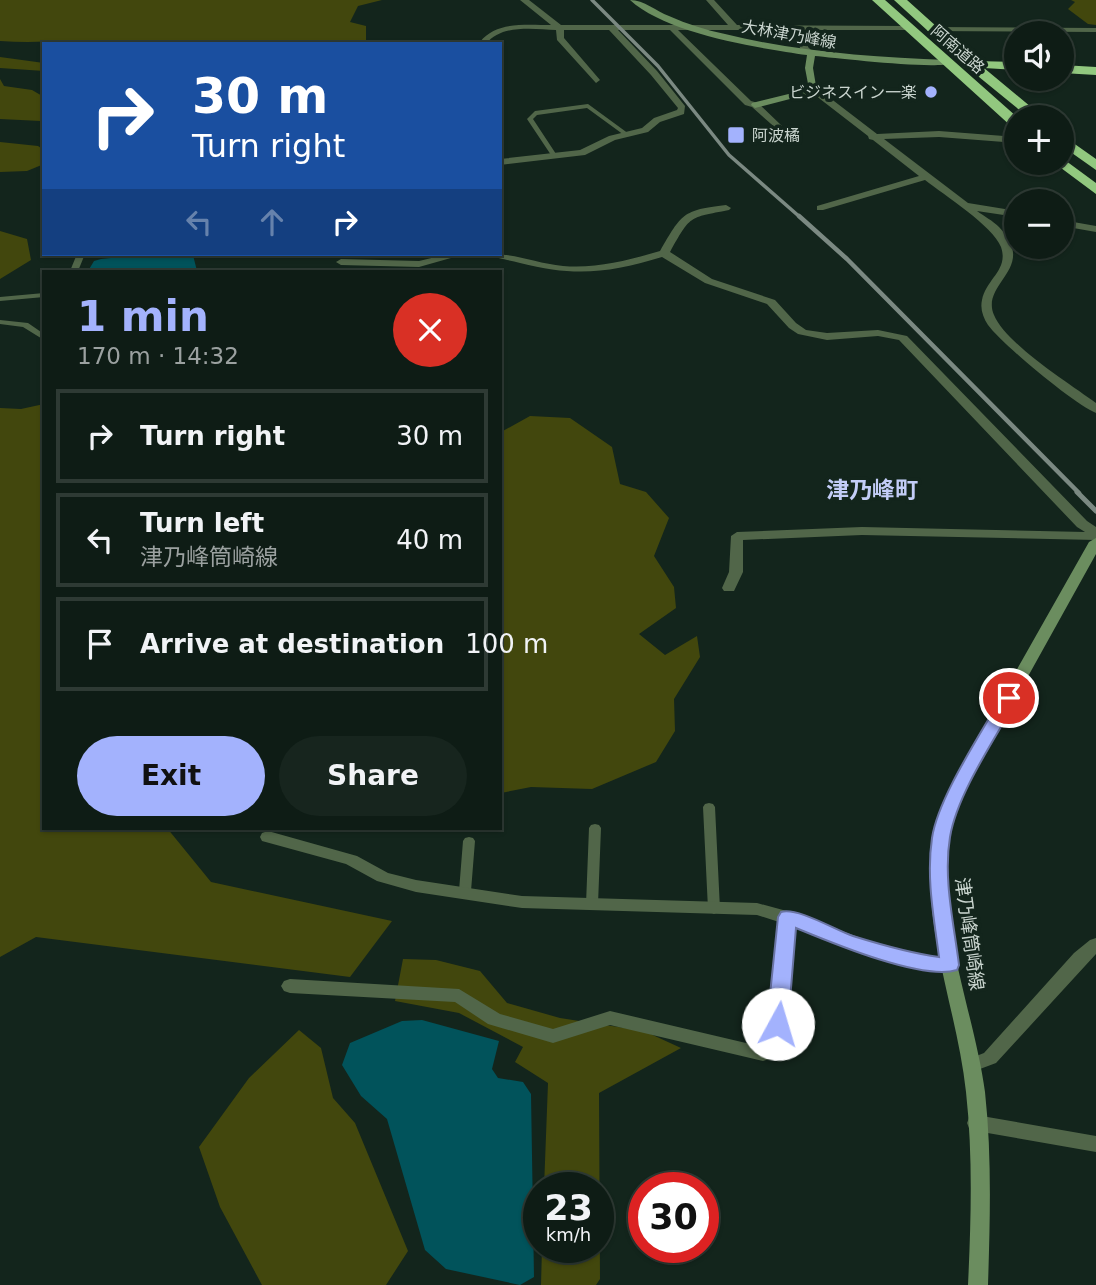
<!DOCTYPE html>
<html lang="en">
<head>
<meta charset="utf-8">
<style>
  :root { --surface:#0e1c15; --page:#17251e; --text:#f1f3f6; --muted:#9ba1a0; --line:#2e3a34; --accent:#a3b2fd }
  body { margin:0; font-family:"DejaVu Sans","Noto Sans JP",sans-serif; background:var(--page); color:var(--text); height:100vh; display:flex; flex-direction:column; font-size:26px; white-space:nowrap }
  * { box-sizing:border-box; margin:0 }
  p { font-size:23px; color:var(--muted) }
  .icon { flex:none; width:38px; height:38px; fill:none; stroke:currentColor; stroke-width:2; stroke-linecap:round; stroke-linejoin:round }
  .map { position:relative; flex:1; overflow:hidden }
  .panel { position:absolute; left:42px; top:270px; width:460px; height:560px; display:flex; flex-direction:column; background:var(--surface); border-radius:0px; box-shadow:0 2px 5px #0004,0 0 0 2px var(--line) }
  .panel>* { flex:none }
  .guide { position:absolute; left:42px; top:42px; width:460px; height:214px; border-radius:0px; box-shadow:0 2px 5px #0004,0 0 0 2px var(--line); background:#1a4fa0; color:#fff; overflow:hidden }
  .fabs { position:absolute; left:1004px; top:21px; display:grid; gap:14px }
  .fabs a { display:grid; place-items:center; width:70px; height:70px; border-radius:50%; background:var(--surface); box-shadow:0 2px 5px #0004,0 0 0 2px var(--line); font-size:35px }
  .speed { position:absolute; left:523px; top:1172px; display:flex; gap:14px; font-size:35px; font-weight:700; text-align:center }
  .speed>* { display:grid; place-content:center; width:91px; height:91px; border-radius:50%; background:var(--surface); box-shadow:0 2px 5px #0004,0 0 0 2px var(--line); line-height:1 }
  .speed small { font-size:18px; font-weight:400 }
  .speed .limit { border:10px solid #d22; background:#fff; color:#111 }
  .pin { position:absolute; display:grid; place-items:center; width:60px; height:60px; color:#fff; margin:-30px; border:4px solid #fff; border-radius:50%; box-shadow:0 2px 7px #0007 }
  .me { position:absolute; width:77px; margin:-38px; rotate:6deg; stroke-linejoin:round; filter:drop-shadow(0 0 5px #0008) }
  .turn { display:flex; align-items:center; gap:24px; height:147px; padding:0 35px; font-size:32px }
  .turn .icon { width:91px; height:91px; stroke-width:2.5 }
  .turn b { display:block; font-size:49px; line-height:60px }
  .lanes { display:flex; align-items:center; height:66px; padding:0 35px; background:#0003; justify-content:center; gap:35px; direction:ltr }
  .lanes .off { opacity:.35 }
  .round { display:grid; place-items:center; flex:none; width:74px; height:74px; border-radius:37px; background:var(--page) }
  .overview { display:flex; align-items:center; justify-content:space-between; height:119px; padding:0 35px }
  h1 { font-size:42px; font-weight:700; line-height:52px; color:var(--accent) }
  .action { display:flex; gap:14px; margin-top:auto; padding:14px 35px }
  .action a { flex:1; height:80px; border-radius:42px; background:var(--accent); color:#111; font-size:28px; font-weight:700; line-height:80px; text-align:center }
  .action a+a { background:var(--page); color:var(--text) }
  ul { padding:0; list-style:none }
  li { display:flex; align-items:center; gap:21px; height:94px; margin:0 14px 10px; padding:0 21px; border:4px solid var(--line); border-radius:0px }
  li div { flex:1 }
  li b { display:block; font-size:26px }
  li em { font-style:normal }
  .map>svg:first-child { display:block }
  .green { fill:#42470d }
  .water { fill:#01535b }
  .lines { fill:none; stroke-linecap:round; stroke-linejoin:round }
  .lane { fill:#516649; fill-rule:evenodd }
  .street { fill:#516649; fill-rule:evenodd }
  .secondary { fill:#6b8d5f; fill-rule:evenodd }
  .highway { fill:#92c87f; fill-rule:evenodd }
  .rail-far2 { stroke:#7b8982; stroke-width:3.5 }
  .rail-far1 { stroke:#7b8982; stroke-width:4.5 }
  .rail { stroke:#7b8982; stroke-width:5 }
  .route { fill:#a3b2fd; stroke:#6a74a4; stroke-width:2 }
  .poi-dot { fill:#a3b2fd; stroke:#13251c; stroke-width:2.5 }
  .labels { text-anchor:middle; stroke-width:7; stroke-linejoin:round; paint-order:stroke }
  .far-street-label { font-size:16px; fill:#cad5cf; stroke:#13251c }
  .far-poi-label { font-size:16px; fill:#cad5cf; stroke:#13251c; text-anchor:end }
  .street-label { font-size:19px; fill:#cad5cf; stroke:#13251c }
  .quarter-label { font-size:23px; font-weight:bold; fill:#c3cdf7; stroke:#13251c }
</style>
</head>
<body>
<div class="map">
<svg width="1096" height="1285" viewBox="0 0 1096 1285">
  <rect width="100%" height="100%" fill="#13251c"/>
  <path class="green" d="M0 0H382L358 6 350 22 366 26V44H151C101 35 51 45 0 41Z
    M1071 0H1096V25L1088 24 1068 9 1075 2Z
    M0 57 44 63V71L0 68Z
    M0 79 4 86 32 90 44 97 41 121 0 119Z
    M0 142 38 146 44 150V164L27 171 0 172Z
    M0 231 27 239 31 260 0 279Z
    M44 404V828H167L211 882 392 921 350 977 36 937 0 957V408L21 409Z
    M530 416 570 418 612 447 620 484 646 492 669 518 654 556 674 587 676 608 639 634 665 655 697 636 700 657 674 699 675 731 656 762 592 789 531 787 501 793V432Z
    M403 959 436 960 480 971 507 1003 560 1018 644 1031 681 1048 599 1093 600 1279 596 1285H541L542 1248H598V1188H544L548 1083 515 1062 523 1047 459 1013 395 1001Z
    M299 1030 321 1048 333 1098 355 1123 408 1251 386 1285H262L220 1207 199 1147 249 1078Z"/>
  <path class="water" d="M149 254H190L193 255 197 271H88L94 261 101 259Z
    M422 1020 499 1041 492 1069 498 1078 523 1082 531 1094 534 1277 520 1285 446 1269 425 1250 387 1119 361 1096 342 1065 350 1043 402 1021Z"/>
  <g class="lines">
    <path class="lane" d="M588 104 629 134 624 135 587 108 537 115 533 119 558 157 553 158 527 119 535 111Z
      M77 254H85L78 271H70Z
      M44 293V297L0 301V297Z
      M0 320 28 323 44 334V340L23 327 0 324Z
      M709 803 713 804 715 807 720 909 718 912 714 914 710 912 708 909 703 807 705 804Z
      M595 824 599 825 601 828 598 904 596 907 592 909 588 907 586 904 589 828 591 825Z
      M469 837 473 838 475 841 471 891 469 894H461L459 891 463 841 465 838Z"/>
    <path class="street" d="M520 0H529L561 25H728L706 0H714L737 25 907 26 911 28 907 30H803L808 47 815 54 811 56 800 48 795 30H678L751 101 758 103 782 126V130L779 131 752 107 745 105 670 30H618L657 71 685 106 684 114 660 122 648 132 615 140 585 155 500 165V159L580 150 609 136 642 128 654 118 677 110 678 108 651 75 609 30H564V38L600 80 596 83 557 40 556 30C534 29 501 24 486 44H457L461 42H480C496 21 527 25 551 25Z
      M930 27 1096 28V32L927 31V27Z
      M811 88H817L877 134 939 131 1017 137V143L939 137 884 139 968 203 1017 211V217L977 211C984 216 993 221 999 227 1039 268 980 283 994 315 1006 344 1070 384 1096 403V413C1075 405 1002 344 988 325 983 317 980 309 982 300 986 279 1009 270 1001 247 993 226 944 195 925 180L823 210H817V206L919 176 873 140 869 139 868 136 811 92Z
      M726 205 731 208 729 210C688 218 691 215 670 252L712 279 775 300 796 323 806 330 827 333 878 330 907 336 1087 521 1096 527V540L862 535 743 540V572L734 591H724L722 588 729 572 731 536 737 532 862 527 1085 532 1077 527 899 340 878 336 827 340 798 334 789 328 767 304 705 283 662 257C609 273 575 277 520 263 510 260 497 259 489 254 514 253 536 263 563 266 596 269 629 260 660 251 682 214 682 210 726 205Z
      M1062 220 1096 226V232L1062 226Z
      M448 254H465L419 267 341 265 336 262 341 259 419 261Z
      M268 831 357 856 388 873 416 880 522 896 757 903 794 913 893 950 917 956 956 960 959 965 956 970 950 971C895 968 846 946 795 927L784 1050 781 1055 763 1061 610 1025 553 1043 488 1024 455 1002 290 993 284 991 281 986 284 981 290 979 459 989 500 1014 553 1029 610 1011 763 1047 766 1046 779 922 757 915 522 908 416 892 377 881 346 864 262 841 260 837 262 833Z
      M1096 938V954L996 1063 972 1072 966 1070 963 1065 966 1060 984 1053 1074 953 1090 940Z
      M976 1115 1096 1136V1152L976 1131 969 1128 967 1123 969 1118Z"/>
    <path class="secondary" d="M630 0C644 0 656 11 669 16 687 24 706 30 725 34 798 52 872 57 947 60L951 63C938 70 836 58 815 56L813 68 817 92 755 108 751 105 752 103 809 89 805 68 807 55C758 48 667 34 630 0Z
      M1096 538V554L971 779C964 793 956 808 952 823 929 906 974 1009 985 1092 992 1156 990 1221 988 1285H968C971 1221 973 1156 966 1092 957 1008 920 924 933 839 936 817 946 798 955 779L1089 542Z"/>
    <path class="highway" d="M872 0H885L1017 117V128L1012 127Z
      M894 0H907L975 61 1017 62V70L984 68 1043 117H1028L968 68 963 67 962 62Z
      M1062 65 1096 67V75L1062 73Z
      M1062 135 1096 159V170L1062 146Z
      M1062 158 1096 183V194L1057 165 1055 163H1062Z"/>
    <path class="rail-far2" d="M592 0 658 66 729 155 801 218"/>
    <path class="rail-far1" d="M799 216 847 259 1079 493"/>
    <path class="rail" d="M1077 492 1096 511"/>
  </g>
  <path class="route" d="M1009 693 1018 698C996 737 957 794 950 837 943 879 954 924 959 965L957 970C922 981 830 942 796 928L788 1024 785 1029 778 1032 770 1029 767 1024 778 917 781 912C798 907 835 930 853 936 882 945 909 953 939 957 934 918 926 878 932 838 938 798 980 735 1001 698Z"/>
  <g class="poi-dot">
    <circle cx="931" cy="92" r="7"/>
    <rect x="727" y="126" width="18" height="18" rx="3.5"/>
  </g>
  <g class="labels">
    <g class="far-street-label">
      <text transform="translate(789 34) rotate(10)" y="6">大林津乃峰線</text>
      <text transform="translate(958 49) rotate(41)" y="6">阿南道路</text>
    </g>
    <g class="far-poi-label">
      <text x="917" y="98">ビジネスイン一楽</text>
      <text x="752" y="141" text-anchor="start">阿波橘</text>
    </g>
    <g class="street-label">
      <text transform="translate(970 934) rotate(82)" y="7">津乃峰筒崎線</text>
    </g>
    <g class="quarter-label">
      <text x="872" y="498">津乃峰町</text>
    </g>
  </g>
</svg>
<div class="fabs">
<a><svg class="icon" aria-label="sound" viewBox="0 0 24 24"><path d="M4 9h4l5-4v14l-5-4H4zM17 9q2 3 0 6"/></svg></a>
<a>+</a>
<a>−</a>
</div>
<div class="speed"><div>23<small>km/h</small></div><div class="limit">30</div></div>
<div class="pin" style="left:1009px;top:698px;background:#d93025"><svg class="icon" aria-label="arrive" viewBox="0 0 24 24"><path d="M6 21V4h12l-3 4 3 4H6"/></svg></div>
<svg class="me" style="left:778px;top:1024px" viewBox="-20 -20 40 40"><circle r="19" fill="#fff"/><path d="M0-13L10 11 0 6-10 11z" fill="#a3b2fd"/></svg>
<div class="guide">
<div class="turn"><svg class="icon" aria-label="right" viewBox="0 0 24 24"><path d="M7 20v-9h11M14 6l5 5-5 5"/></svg><div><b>30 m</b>Turn right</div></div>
<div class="lanes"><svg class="icon off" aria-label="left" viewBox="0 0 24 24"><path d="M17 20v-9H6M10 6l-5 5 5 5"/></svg><svg class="icon off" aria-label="ahead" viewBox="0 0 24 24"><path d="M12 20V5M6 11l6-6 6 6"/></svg><svg class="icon" aria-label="right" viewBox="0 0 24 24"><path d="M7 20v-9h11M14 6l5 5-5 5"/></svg></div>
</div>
<section class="panel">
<div class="overview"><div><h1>1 min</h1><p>170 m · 14:32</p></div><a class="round" style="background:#d93025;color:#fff"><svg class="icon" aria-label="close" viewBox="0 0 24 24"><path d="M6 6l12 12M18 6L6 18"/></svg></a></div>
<ul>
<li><svg class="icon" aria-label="right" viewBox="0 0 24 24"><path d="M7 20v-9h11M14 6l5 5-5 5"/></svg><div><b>Turn right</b></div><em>30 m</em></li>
<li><svg class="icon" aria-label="left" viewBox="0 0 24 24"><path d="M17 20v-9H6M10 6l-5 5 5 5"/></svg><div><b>Turn left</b><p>津乃峰筒崎線</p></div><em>40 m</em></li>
<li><svg class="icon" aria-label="arrive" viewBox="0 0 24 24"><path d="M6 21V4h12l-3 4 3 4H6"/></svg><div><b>Arrive at destination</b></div><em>100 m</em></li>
</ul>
<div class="action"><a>Exit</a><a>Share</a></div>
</section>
</div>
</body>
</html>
